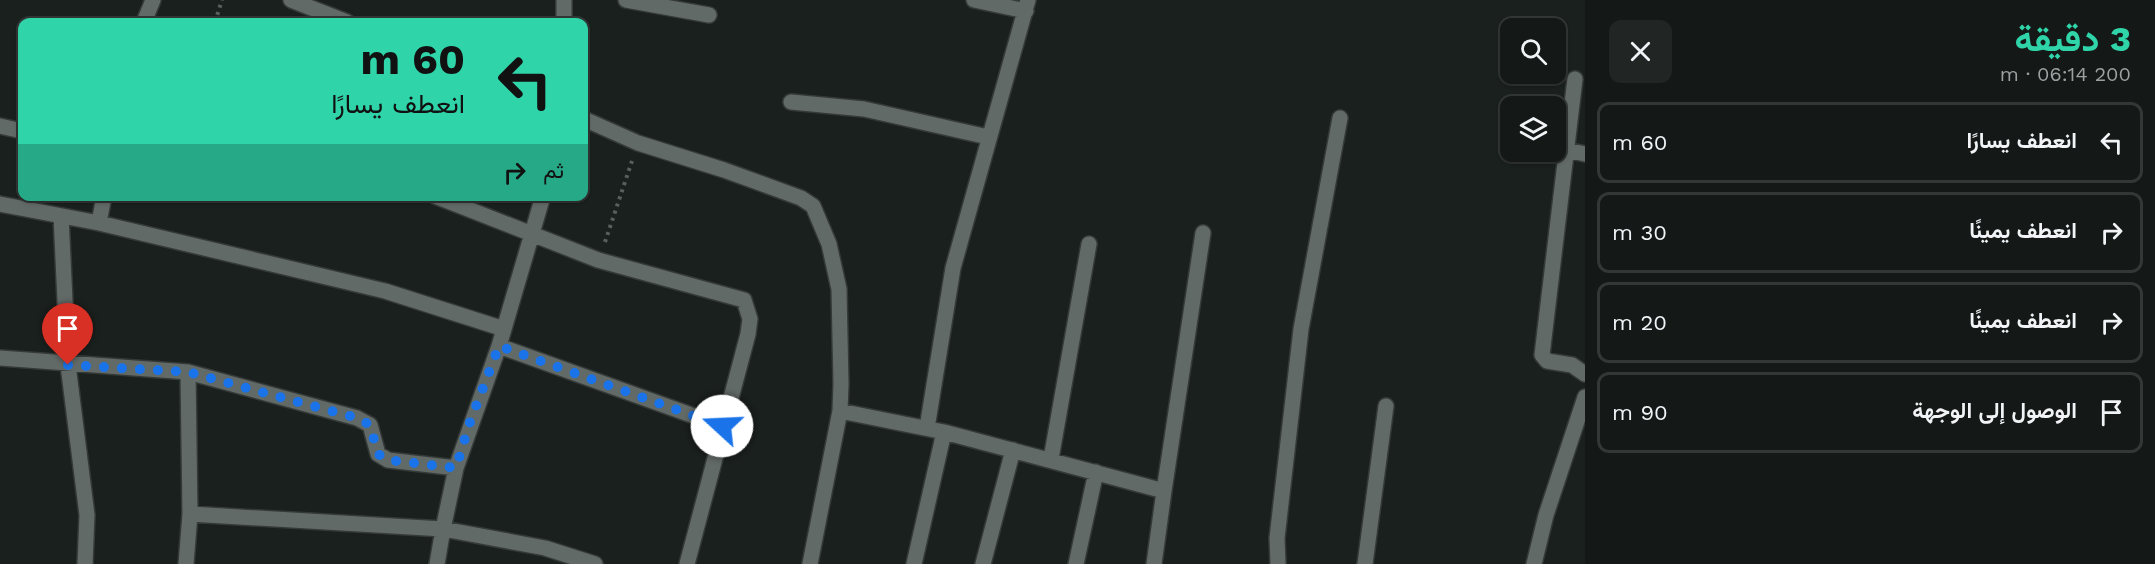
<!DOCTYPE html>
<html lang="ar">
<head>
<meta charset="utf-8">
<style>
  :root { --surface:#141816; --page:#212523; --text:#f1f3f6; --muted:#9da0a1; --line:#333735; --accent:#30d4a9 }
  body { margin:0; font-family:"Work Sans",Vazirmatn,sans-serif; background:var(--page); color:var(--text); direction:rtl; height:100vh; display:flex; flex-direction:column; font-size:22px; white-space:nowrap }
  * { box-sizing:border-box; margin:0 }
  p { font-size:20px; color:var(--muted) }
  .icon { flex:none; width:33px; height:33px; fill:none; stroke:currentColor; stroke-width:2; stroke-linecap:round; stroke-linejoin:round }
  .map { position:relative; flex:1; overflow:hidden; direction:ltr }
  .drawer { display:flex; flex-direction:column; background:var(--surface); width:570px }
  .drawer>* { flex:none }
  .top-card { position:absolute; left:18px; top:18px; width:570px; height:183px; border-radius:12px; box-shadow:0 2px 4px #0004,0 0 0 2px var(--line); direction:rtl; background:#30d4a9; color:#111; overflow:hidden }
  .buttons { position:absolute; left:1500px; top:18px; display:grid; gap:12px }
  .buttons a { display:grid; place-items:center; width:66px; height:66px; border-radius:12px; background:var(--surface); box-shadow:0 2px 4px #0004,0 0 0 2px var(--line); font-size:30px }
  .pin { position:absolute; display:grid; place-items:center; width:51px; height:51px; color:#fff; margin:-62px -26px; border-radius:50% 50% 50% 0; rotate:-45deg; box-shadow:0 0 6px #0007 }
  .pin .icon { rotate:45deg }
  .me { position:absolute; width:66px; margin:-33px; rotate:290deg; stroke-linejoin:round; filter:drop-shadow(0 0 4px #0008) }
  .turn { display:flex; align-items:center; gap:21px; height:126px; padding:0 24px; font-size:27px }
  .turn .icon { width:78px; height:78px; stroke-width:2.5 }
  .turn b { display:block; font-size:42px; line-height:51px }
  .then { display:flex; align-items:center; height:57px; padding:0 24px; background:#0003; gap:12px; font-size:22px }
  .round { display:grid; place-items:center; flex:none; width:63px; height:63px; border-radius:12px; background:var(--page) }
  .summary { display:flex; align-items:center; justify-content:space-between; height:102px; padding:0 24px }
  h1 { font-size:36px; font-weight:700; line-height:45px; color:var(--accent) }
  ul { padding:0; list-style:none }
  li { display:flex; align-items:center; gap:18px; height:81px; margin:0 12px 9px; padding:0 12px; border:3px solid var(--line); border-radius:12px }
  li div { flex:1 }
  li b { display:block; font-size:22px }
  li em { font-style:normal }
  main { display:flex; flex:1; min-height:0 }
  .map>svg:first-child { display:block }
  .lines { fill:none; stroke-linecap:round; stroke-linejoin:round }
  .minor-casing { stroke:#353a38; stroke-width:18 }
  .path { stroke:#595f5c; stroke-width:4; stroke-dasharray:3 4.5; stroke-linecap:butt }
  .minor { stroke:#626a67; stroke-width:15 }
  .route { stroke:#1a73e8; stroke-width:10; stroke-dasharray:0 18 }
</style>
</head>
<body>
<main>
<section class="drawer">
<div class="summary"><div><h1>3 دقيقة</h1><p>200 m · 06:14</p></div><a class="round"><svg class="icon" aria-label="close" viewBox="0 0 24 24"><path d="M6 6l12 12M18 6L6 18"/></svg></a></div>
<ul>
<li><svg class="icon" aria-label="left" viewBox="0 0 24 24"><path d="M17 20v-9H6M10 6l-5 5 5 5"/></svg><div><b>انعطف يسارًا</b></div><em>60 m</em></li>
<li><svg class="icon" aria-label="right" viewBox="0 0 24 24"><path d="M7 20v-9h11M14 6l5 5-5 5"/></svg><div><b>انعطف يمينًا</b></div><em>30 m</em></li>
<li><svg class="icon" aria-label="right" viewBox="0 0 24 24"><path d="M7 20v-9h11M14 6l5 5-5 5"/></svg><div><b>انعطف يمينًا</b></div><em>20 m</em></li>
<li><svg class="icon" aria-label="arrive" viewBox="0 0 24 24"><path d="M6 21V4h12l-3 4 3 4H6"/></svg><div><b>الوصول إلى الوجهة</b></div><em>90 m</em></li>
</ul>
</section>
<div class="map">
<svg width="1585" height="564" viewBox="0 0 1585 564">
  <rect width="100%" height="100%" fill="#1a201d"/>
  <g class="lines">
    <g class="minor-casing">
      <path id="minor" d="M291 0 347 22
        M564 0V22
        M626 0 709 15
        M974 0 1026 11
        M144 22 153 0
        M1575 79 1542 355 1547 361 1572 365 1585 374
        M791 102 864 109 988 137
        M584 119 638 143 724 170 801 198 813 206 829 244 839 289 841 384 840 411 810 564
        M0 126 22 131
        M1566 150 1585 154
        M435 196 598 260 744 300 750 319 748 334 687 564
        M0 204 99 223 385 291 504 329
        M61 216 68 365 87 515 85 564
        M99 223 104 196
        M499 346 722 426
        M0 358 188 372 357 418 370 425 378 454 388 460 456 468 499 346 543 196
        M840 411 944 432 1164 491 1154 564
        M927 428 953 268 1028 0
        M1051 459 1089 244
        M1164 491 1203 233
        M190 514 443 529 456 468
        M186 564 190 514 188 372
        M437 564 443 529 545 548 595 564
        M914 564 944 432
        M983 564 1013 450
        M1076 564 1096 472
        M1278 564 1277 538 1301 329 1340 118
        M1365 564 1386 406
        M1534 564 1546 515 1585 397"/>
    </g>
    <path class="path" d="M215 22 222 0
      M605 242 632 161"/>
    <use href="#minor" class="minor"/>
  </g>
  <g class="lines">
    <path class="route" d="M68 365 188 372 357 418 370 425 378 454 388 460 456 468 470 422 499 346 722 426"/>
  </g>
</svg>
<div class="buttons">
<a><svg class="icon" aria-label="search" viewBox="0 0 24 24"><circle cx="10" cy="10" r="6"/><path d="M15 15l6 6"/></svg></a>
<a><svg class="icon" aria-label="layers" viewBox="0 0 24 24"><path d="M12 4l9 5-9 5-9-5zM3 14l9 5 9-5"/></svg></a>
</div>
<div class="pin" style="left:68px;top:365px;background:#d93025"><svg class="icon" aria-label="arrive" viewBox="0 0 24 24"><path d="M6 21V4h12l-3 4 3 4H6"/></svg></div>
<svg class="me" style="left:722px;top:426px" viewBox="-20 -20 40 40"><circle r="19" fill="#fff"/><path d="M0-13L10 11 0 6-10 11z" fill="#1a73e8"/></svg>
<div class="top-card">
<div class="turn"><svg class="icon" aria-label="left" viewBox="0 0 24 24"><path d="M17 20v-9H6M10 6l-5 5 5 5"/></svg><div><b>60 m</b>انعطف يسارًا</div></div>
<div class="then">ثم<svg class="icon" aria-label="right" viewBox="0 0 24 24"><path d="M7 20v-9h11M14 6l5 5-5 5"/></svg></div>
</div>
</div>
</main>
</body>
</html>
